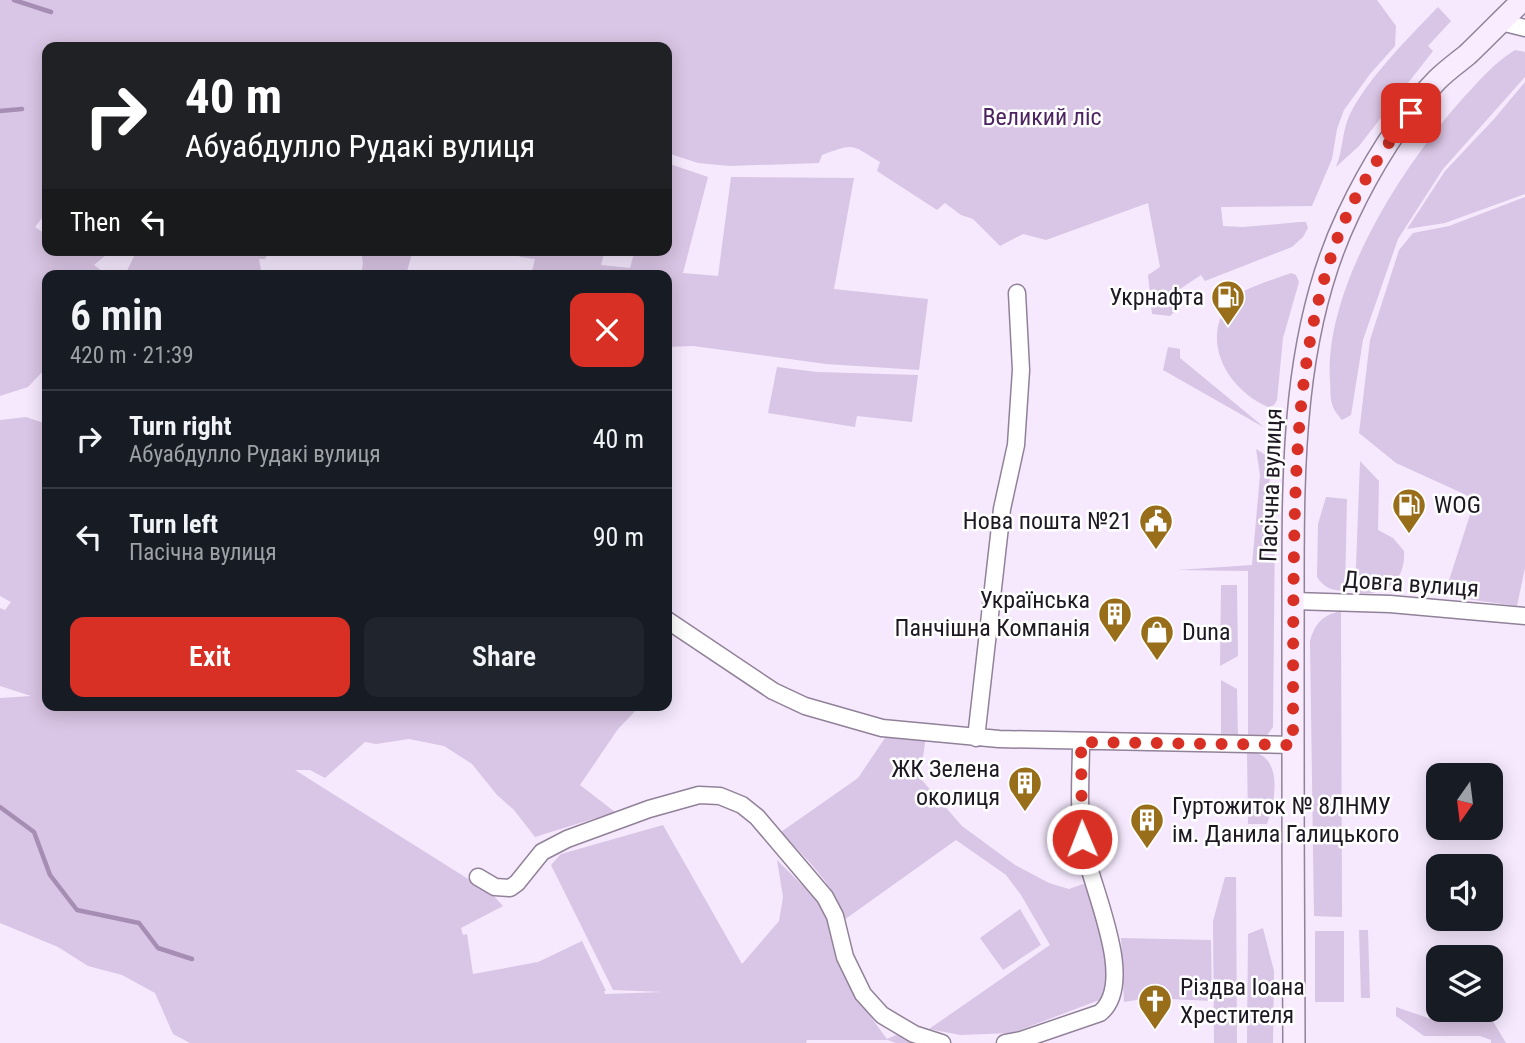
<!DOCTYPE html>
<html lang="en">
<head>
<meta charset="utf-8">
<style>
  :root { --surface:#171b24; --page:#20242c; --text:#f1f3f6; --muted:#9ea1a6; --line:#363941; --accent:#d93025 }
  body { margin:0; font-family:"Roboto Condensed",sans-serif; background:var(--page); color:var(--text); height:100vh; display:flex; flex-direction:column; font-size:26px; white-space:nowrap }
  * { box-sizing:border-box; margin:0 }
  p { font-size:23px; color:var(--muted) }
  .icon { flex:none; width:38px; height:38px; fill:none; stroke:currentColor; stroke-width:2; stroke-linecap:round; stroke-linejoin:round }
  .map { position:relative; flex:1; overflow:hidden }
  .panel { position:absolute; left:42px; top:270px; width:630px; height:441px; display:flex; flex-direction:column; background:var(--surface); border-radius:14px; box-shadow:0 4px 18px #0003 }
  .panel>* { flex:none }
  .hud { position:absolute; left:42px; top:42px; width:630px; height:214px; border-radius:14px; box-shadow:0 4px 18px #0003; background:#202124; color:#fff; overflow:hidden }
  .needle { width:46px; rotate:194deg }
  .fabs { position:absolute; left:1426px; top:763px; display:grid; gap:14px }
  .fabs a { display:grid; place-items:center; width:77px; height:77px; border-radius:14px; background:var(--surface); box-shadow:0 4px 18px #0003; font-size:35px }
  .pin { position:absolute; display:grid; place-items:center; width:60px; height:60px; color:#fff; margin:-30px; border-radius:14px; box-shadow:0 4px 10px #0006 }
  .me { position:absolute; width:77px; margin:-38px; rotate:359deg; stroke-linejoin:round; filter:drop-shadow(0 0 5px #0008) }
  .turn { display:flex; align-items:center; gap:24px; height:147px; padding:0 28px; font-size:32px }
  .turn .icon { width:91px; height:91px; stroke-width:2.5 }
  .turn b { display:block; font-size:49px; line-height:60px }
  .then { display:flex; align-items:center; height:66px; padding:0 28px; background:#0003; gap:14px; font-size:26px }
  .round { display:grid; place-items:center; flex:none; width:74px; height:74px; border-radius:14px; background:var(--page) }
  .summary { display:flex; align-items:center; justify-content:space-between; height:119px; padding:0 28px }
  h1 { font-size:42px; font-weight:600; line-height:52px }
  .primary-button { display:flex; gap:14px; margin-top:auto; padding:14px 28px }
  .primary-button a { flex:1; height:80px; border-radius:14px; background:var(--accent); color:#fff; font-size:28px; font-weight:600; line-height:80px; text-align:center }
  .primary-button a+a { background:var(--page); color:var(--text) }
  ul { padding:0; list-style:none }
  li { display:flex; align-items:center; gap:21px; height:98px; padding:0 28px; border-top:2px solid var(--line) }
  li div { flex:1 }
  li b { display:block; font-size:26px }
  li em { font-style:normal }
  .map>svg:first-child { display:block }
  .green { fill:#d9c5e5 }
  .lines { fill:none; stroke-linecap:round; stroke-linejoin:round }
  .stream { stroke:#a68db4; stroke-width:4.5 }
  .minor-casing { stroke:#918199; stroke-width:19 }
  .secondary-casing { stroke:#918199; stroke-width:24 }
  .minor { stroke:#fff; stroke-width:16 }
  .secondary { stroke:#f8ecfe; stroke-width:21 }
  .route { stroke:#d93025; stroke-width:12; stroke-dasharray:0 21.6 }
  .labels { text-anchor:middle; stroke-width:5; stroke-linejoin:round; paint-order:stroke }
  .park-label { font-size:24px; fill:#4d2461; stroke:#fff }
  .poi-label { font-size:24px; fill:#1e1822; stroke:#fff; text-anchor:end }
  .street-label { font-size:24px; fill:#1e1822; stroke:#fff }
</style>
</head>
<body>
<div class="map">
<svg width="1525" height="1043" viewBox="0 0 1525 1043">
  <rect width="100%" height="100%" fill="#f6e9fe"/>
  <path class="green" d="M0 0H1377L1396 26 1395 46 1370 74 1344 110 1337 129 1332 159 1312 206 1221 207 1223 226 1243 227 1300 222H1306L1308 228 1303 237 1292 247 1205 281 1201 275 1177 291 1174 300 1179 308 1170 316 1152 314 1148 275 1160 267 1148 203 1046 240 1023 234 1000 246 973 219 961 215 945 203 937 210 877 171 880 162C850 144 855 143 822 155L819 163 730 166 698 163 667 153V47H47V225L42 218 35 227 47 235V250H112L94 265 107 275H47V367L28 387 0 396Z
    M1438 7 1451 21 1428 46 1433 51 1359 146 1336 167C1343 151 1342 130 1350 114 1368 78 1410 36 1438 7Z
    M1515 50 1525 52V77L1443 169 1398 239 1363 340 1351 415 1342 420C1329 405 1331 400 1330 381 1324 287 1403 165 1464 97 1480 80 1494 63 1515 50Z
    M1525 82V194L1445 223 1407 229 1445 171 1494 119Z
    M667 163 708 177 683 273 718 276 731 177 854 178 834 289 928 299 919 370 826 364 693 346 667 347V275H531L535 259 521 257 503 250H605L601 265 630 268 635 250H667Z
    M1525 197V568L1517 606 1444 596 1475 499 1396 463 1359 433 1370 340 1399 250 1413 233 1449 226Z
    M137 250H269L265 259H259L261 270 258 275H125Z
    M361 250H413L406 275H361L363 263Z
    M1291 273 1296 275 1299 282 1283 338 1277 400 1274 405 1268 407C1233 392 1205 352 1222 314 1225 308 1229 300 1235 296 1248 287 1275 279 1291 273Z
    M1168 347 1180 349V358L1265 428 1163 370Z
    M777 367 817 372 918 375 912 422 857 416 855 427 768 413Z
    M26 417 47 424V705H641L618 729 580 785 615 812 535 837 514 810 497 795 472 764 444 746 409 739 376 744 365 742 325 778 310 770H295L492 894 503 906 461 928 463 935 467 934 473 974 538 962 582 941 606 991H604L605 994 663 992 613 990 551 865 561 854 663 825 742 964 779 921 783 897 777 860 819 902 829 924 836 958 859 1001 887 1039 896 1035 921 1043H896L888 1040H807L806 1043H190L173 1034 155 993 122 975 88 966 58 947 0 923V698L31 696 0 686V608L5 610 11 602 0 596V420Z
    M1256 449 1273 460C1268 481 1267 500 1275 520L1273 727 1265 738 1248 739V571L1177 570 1252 565 1260 475Z
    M1360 461 1379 481 1378 530 1393 538 1404 551C1406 582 1384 598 1355 592Z
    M1326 497 1347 499 1345 591C1333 591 1324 588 1317 577L1318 524Z
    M1221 585H1237L1238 656 1220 666Z
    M1341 611 1342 917 1314 916 1310 641C1315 623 1323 615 1341 611Z
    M1221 680 1237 689 1238 738H1221Z
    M889 732 926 736 920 778 962 826 1015 865 1049 883 1069 889 1086 883C1096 916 1122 965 1102 999L1012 1033 960 1035 929 1029 1050 945 1021 895 1006 875 956 840 844 920C837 886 804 857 781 832L858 778Z
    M1247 751C1284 753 1276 800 1267 824H1248Z
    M1225 877H1236L1237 1043H1214L1213 921Z
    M1020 909 1041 945 1003 970 980 938Z
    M1263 928 1274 971 1273 1043H1247L1248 934Z
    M1359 930H1368L1370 998H1361Z
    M1315 931H1344V1002H1315Z
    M1121 938 1211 940 1212 1001 1149 998 1124 1002Z
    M1396 1007 1434 1020 1491 1018 1506 1043H1491V1040L1480 1036H1424L1396 1016Z"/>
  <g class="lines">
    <path class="stream" d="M14 0 51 12
      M0 111 22 109
      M0 807 34 832 50 875 77 910 139 923 158 948 192 959"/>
    <g class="minor-casing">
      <path id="minor" d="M1501 22 1525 28
        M1294 601 1390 604 1525 616
        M667 620 773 691 805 706 882 728 999 739 1293 745
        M976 738 1002 509 1016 445 1021 370 1017 293
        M478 877 495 887 510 888 517 883 542 852 567 839 649 809 699 795 720 796 742 805 757 817 825 897 835 916 845 957 863 994 882 1015 914 1034 942 1043
        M1005 1043 1021 1040 1100 1013C1139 981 1088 882 1082 839 1078 810 1081 772 1081 742"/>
    </g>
    <g class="secondary-casing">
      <path id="secondary" d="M1294 1043C1293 910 1293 778 1293 645 1294 503 1285 347 1348 215 1369 170 1402 115 1437 80 1446 71 1457 63 1467 55 1486 37 1504 18 1523 0"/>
    </g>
    <use href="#minor" class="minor"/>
    <use href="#secondary" class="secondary"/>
  </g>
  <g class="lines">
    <path class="route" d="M1082 839 1081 742 1293 745C1293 680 1293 614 1294 549 1296 448 1300 347 1333 251 1349 201 1379 154 1411 113"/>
  </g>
  <defs>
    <g id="fuel-pin" transform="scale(1.75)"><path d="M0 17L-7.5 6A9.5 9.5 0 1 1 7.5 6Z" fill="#986e1b" stroke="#fff"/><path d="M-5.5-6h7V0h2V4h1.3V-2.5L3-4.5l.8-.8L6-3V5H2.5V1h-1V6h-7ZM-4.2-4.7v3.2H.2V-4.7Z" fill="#fff"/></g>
    <g id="civic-pin" transform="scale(1.75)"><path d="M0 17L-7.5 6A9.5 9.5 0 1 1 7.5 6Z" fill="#986e1b" stroke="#fff"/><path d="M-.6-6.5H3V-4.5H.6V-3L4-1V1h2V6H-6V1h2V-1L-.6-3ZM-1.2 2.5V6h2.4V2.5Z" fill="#fff"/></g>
    <g id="building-pin" transform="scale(1.75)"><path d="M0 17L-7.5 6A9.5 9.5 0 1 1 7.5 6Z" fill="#986e1b" stroke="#fff"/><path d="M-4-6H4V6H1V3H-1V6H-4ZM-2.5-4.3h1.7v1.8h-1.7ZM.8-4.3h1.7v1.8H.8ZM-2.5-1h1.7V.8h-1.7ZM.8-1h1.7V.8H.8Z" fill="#fff"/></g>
    <g id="shop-pin" transform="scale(1.75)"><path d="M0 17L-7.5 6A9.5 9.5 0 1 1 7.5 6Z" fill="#986e1b" stroke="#fff"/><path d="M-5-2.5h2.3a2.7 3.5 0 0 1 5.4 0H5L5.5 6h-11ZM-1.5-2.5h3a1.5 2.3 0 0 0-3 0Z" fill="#fff"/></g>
    <g id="church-pin" transform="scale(1.75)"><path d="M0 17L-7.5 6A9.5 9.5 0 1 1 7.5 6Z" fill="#986e1b" stroke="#fff"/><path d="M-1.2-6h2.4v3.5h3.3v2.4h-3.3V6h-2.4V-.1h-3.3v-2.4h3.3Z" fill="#fff"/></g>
  </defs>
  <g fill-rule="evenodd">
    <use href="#fuel-pin" x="1228" y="297"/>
    <use href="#fuel-pin" x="1409" y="505"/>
    <use href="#civic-pin" x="1156" y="521"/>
    <use href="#building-pin" x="1115" y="614"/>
    <use href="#shop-pin" x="1157" y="632"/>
    <use href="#building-pin" x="1025" y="783"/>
    <use href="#building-pin" x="1147" y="820"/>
    <use href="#church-pin" x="1155" y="1001"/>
  </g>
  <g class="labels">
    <g class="park-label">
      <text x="1042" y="125">Великий ліс</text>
    </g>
    <g class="poi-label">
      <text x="1204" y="305">Укрнафта</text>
      <text x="1434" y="513" text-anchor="start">WOG</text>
      <text x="1132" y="529">Нова пошта №21</text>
      <text x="1090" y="608">Українська<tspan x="1090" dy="28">Панчішна Компанія</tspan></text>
      <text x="1182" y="640" text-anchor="start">Duna</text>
      <text x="1000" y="777">ЖК Зелена<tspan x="1000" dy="28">околиця</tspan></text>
      <text x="1172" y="814" text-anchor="start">Гуртожиток № 8ЛНМУ<tspan x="1172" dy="28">ім. Данила Галицького</tspan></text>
      <text x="1180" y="995" text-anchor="start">Різдва Іоана<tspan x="1180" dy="28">Хрестителя</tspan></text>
    </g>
    <g class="street-label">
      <text transform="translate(1271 485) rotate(-88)" y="8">Пасічна вулиця</text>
      <text transform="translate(1411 584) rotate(4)" y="8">Довга вулиця</text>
    </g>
  </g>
</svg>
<div class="fabs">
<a><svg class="needle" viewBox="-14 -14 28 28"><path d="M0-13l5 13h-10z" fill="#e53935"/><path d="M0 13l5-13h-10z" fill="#9ea1a6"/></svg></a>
<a><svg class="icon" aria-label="sound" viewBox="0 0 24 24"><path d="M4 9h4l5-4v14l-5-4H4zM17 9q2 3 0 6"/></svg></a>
<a><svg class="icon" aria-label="layers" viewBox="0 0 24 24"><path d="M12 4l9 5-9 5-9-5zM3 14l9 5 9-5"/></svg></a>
</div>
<div class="pin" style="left:1411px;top:113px;background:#d93025"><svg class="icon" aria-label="arrive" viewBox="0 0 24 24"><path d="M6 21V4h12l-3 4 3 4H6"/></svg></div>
<svg class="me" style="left:1082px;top:839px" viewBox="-20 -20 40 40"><circle r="17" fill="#d93025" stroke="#fff" stroke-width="3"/><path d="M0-11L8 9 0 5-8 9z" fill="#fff"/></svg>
<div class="hud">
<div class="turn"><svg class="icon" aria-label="right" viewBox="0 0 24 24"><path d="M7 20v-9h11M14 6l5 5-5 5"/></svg><div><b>40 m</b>Абуабдулло Рудакі вулиця</div></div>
<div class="then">Then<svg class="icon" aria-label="left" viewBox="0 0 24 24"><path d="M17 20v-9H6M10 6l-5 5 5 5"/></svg></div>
</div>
<section class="panel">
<div class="summary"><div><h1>6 min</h1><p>420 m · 21:39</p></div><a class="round" style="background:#d93025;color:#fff"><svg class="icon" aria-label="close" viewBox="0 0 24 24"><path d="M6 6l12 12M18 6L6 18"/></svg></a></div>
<ul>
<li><svg class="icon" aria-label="right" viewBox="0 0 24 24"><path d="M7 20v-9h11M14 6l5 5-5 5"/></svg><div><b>Turn right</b><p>Абуабдулло Рудакі вулиця</p></div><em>40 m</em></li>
<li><svg class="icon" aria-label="left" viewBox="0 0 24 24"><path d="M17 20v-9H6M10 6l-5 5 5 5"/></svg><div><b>Turn left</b><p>Пасічна вулиця</p></div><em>90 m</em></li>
</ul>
<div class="primary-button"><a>Exit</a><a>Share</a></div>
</section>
</div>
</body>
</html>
